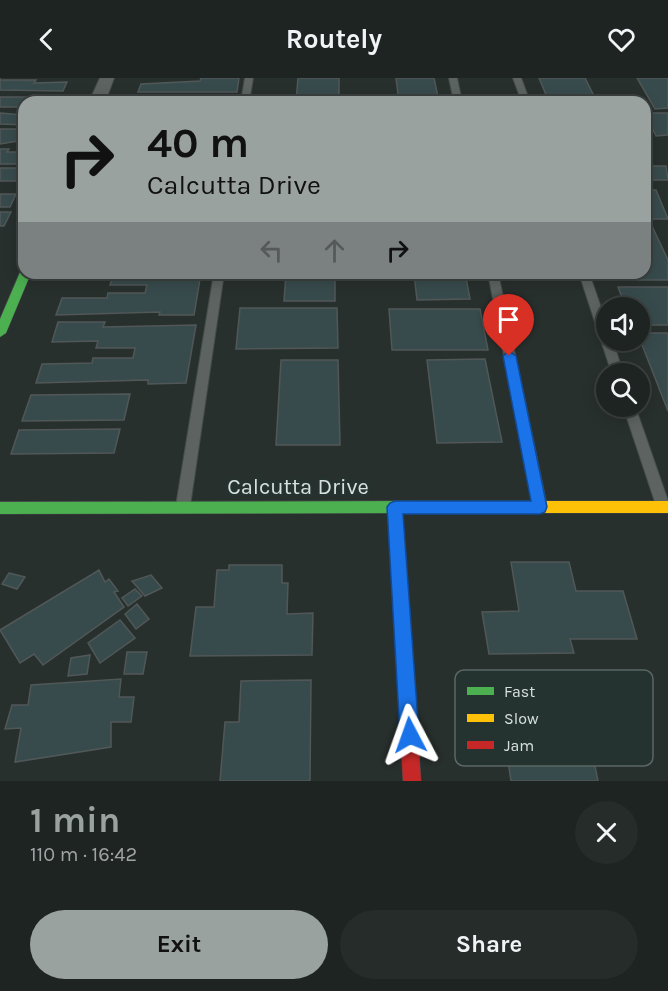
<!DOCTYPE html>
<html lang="en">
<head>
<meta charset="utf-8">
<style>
  :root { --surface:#1e2422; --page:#262c2a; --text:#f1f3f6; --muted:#a1a4a5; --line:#3c4140; --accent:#9aa2a0 }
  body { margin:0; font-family:Karla,sans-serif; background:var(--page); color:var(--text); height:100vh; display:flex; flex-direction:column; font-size:22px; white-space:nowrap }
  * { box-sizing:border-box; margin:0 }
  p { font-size:20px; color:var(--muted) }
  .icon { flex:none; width:33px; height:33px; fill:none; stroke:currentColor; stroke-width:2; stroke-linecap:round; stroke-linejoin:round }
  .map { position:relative; height:703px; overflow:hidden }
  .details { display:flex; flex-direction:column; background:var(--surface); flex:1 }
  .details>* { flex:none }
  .guide { position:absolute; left:18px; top:18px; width:633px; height:183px; border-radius:18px; box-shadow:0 3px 15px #0003,0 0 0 2px var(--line); background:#9aa2a0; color:#111; overflow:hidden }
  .tools { position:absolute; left:596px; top:219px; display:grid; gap:12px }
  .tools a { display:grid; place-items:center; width:54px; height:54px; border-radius:50%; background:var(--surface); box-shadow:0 3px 15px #0003,0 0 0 2px var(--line); font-size:30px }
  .pin { position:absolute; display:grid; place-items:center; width:51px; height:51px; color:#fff; margin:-62px -26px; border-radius:50% 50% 50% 0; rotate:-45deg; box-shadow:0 0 6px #0007 }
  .pin .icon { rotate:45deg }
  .me { position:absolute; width:66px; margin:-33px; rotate:356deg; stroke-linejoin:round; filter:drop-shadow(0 0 4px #0008) }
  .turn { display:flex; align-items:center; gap:21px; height:126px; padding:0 30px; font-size:27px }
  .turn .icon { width:78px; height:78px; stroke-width:2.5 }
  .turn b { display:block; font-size:42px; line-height:51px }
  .lanes { display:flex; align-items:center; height:57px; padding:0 30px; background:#0003; justify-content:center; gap:30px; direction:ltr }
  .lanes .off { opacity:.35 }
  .round { display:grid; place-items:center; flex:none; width:63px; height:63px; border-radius:32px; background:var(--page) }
  .headline { display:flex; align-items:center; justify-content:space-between; height:102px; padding:0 30px }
  h1 { font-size:36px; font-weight:700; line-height:45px; color:var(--accent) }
  .primary-button { display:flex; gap:12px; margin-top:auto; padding:12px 30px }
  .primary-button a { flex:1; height:69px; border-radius:36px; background:var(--accent); color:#111; font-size:24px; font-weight:700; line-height:69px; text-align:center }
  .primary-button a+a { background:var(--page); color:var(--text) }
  header { display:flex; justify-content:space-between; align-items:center; height:78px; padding:0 30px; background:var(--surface); font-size:27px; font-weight:700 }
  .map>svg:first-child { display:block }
  .building { fill:#384b4c; stroke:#515757; stroke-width:1.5 }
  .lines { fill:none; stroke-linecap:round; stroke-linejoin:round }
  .lane-casing { stroke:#454c4a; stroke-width:2 }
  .street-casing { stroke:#454c4a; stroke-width:2 }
  .fast-casing { stroke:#454c4a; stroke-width:1 }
  .slow-casing { stroke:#454c4a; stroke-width:1 }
  .jam-casing { stroke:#454c4a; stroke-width:1 }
  .lane { fill:#5c6361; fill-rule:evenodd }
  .street { fill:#5c6361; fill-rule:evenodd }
  .fast { fill:#4caf50; fill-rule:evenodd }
  .slow { fill:#ffc107; fill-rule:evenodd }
  .jam { fill:#c62828; fill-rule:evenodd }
  .route { fill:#1a73e8; stroke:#114b97; stroke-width:1.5 }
  .labels { text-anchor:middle; stroke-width:5; stroke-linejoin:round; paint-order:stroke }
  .street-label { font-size:22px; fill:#d7e0de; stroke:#243330 }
  .key { fill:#243330; stroke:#5a6764; stroke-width:1.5 }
  .key-label { font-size:16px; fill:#d7e0de }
</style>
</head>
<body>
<header><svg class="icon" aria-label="back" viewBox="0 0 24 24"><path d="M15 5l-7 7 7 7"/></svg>Routely<svg class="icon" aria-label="heart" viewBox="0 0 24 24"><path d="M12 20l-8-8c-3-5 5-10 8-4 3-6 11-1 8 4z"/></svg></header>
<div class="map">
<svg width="668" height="703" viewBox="0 0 668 703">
  <rect width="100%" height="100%" fill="#28302e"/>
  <path class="building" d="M0 0V2H36L34 5 67 4 63 13 0 12Z
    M201 0H239L237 14H138L141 6 200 3Z
    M298 0H339V24H296Z
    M396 0H434L439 24H399Z
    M539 0H585L597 24H549Z
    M637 0H668V30L655 31Z
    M33 17H60L56 24H24L20 29H0V19H31Z
    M138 17H171V19L236 18 235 24H136Z
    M0 35 24 37V47L0 46Z
    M645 35H668V57L656 58Z
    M0 51H24V62L0 66Z
    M0 71H9L7 74H24V86H0Z
    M645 88H666L668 102H651Z
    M0 90H24L23 103H0Z
    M645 112H656L668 141H645Z
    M0 116H16L10 129H0Z
    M0 134H11L4 148H0Z
    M645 148H652L668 182V202H626L623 195H645Z
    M72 195H201L194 237H159L160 234 56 237 62 220H107L108 215H145L147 207H110L112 201 70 202Z
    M286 195H335V223H284Z
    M414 195H465L470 221 417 222Z
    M618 209H668V247H639V230H626Z
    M240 230H337L338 270 236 271Z
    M389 231H480L488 272H392Z
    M58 244H105L103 249 196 247 186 305 148 306V302L36 305 42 286 92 285 93 280H133L135 270H96L98 263 52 264Z
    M639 255H668V333L639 259Z
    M485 281 502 364 437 365 427 282Z
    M281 282H338L340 367H276Z
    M130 316 124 342 22 343 31 317Z
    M120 351 114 375 11 376 19 352Z
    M511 484H569L576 513H623L637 561H570L574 575 489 576 482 534 519 533Z
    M229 487H282V505H288L287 536 313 535 312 577 190 578 196 529H214L217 492H229Z
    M99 492 105 504 109 501 118 513 114 514 124 529 43 587 34 576 20 585 0 552Z
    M9 495 25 499 17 511 2 506Z
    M151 497 162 510 145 518 132 503Z
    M135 511 142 518 128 528 122 520Z
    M137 526 149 541 136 551 125 536Z
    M120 542 135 560 100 585 88 565Z
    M127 574H147L143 596H124Z
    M90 577 87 596 68 598 71 580Z
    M545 599 553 641H542L546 665H557L559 674 592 673 598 703H511L502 644H495L488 600Z
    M121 601 119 619H134L131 644H111V669L15 684 21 650 5 651 12 627H28L31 607Z
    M311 602 310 703H220L225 644H239L241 603Z"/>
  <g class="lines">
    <g class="lane-casing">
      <path id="lane" d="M245 0H253L249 24H241Z
        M449 0H457L462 24H454Z
        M513 0H521L530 24H522Z
        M214 195H224L190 428 188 432 183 434 178 432 176 428Z
        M488 195H498L547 429 545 433 540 435 535 433 533 429Z
        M579 195H589L606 244V262H613L623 296H612Z
        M623 328H635L668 423V431L663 433 658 431 656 427Z"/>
    </g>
    <g class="street-casing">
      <path id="street" d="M100 0H114L105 24H89Z"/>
    </g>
    <g class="fast-casing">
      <path id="fast" d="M21 192H24V195H31L6 255 0 259V241Z
        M413 423 418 425 420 429 418 433 413 435 0 436V424Z"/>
    </g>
    <g class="slow-casing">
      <path id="slow" d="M413 423H668V435H413L408 433 406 429 408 425Z"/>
    </g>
    <g class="jam-casing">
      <path id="jam" d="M395 423 400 425 402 429 421 703H403L388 429 390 425Z"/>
    </g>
    <use href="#lane" class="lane"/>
    <use href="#street" class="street"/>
    <use href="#fast" class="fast"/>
    <use href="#slow" class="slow"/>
    <use href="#jam" class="jam"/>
  </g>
  <path class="route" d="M509 273 516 278 547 429 545 434 540 436H403L419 657 416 664 410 666 403 664 400 657 387 429 390 425 395 423H531L503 278Z"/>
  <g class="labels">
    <g class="street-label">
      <text x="298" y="416">Calcutta Drive</text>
    </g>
  </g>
  <rect x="455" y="592" width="198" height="96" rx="9" class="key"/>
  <rect x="467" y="609" width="27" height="8" fill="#4caf50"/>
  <rect x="467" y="636" width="27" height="8" fill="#ffc107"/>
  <rect x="467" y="663" width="27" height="8" fill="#c62828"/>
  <g class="key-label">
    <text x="504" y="619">Fast</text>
    <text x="504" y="646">Slow</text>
    <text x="504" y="673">Jam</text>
  </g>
</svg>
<div class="tools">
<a><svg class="icon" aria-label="sound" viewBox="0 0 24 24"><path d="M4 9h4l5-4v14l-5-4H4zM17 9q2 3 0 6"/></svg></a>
<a><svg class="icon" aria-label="search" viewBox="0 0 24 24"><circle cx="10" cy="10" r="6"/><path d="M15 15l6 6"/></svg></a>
</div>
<div class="pin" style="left:509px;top:278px;background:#d93025"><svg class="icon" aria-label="arrive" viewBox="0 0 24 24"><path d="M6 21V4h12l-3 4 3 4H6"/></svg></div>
<svg class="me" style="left:410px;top:657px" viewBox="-20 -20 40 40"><path d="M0-17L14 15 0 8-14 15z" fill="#1a73e8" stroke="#fff" stroke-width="4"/></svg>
<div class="guide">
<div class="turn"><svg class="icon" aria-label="right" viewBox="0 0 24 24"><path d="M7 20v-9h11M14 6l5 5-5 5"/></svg><div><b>40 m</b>Calcutta Drive</div></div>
<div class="lanes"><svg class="icon off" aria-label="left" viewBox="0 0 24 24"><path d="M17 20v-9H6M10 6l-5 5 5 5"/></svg><svg class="icon off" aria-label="ahead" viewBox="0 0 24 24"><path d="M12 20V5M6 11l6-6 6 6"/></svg><svg class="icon" aria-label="right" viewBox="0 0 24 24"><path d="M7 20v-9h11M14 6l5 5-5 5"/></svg></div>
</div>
</div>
<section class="details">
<div class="headline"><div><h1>1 min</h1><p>110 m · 16:42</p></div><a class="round"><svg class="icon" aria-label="close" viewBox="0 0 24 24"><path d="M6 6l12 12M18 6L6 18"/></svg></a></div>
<div class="primary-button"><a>Exit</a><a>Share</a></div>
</section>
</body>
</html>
